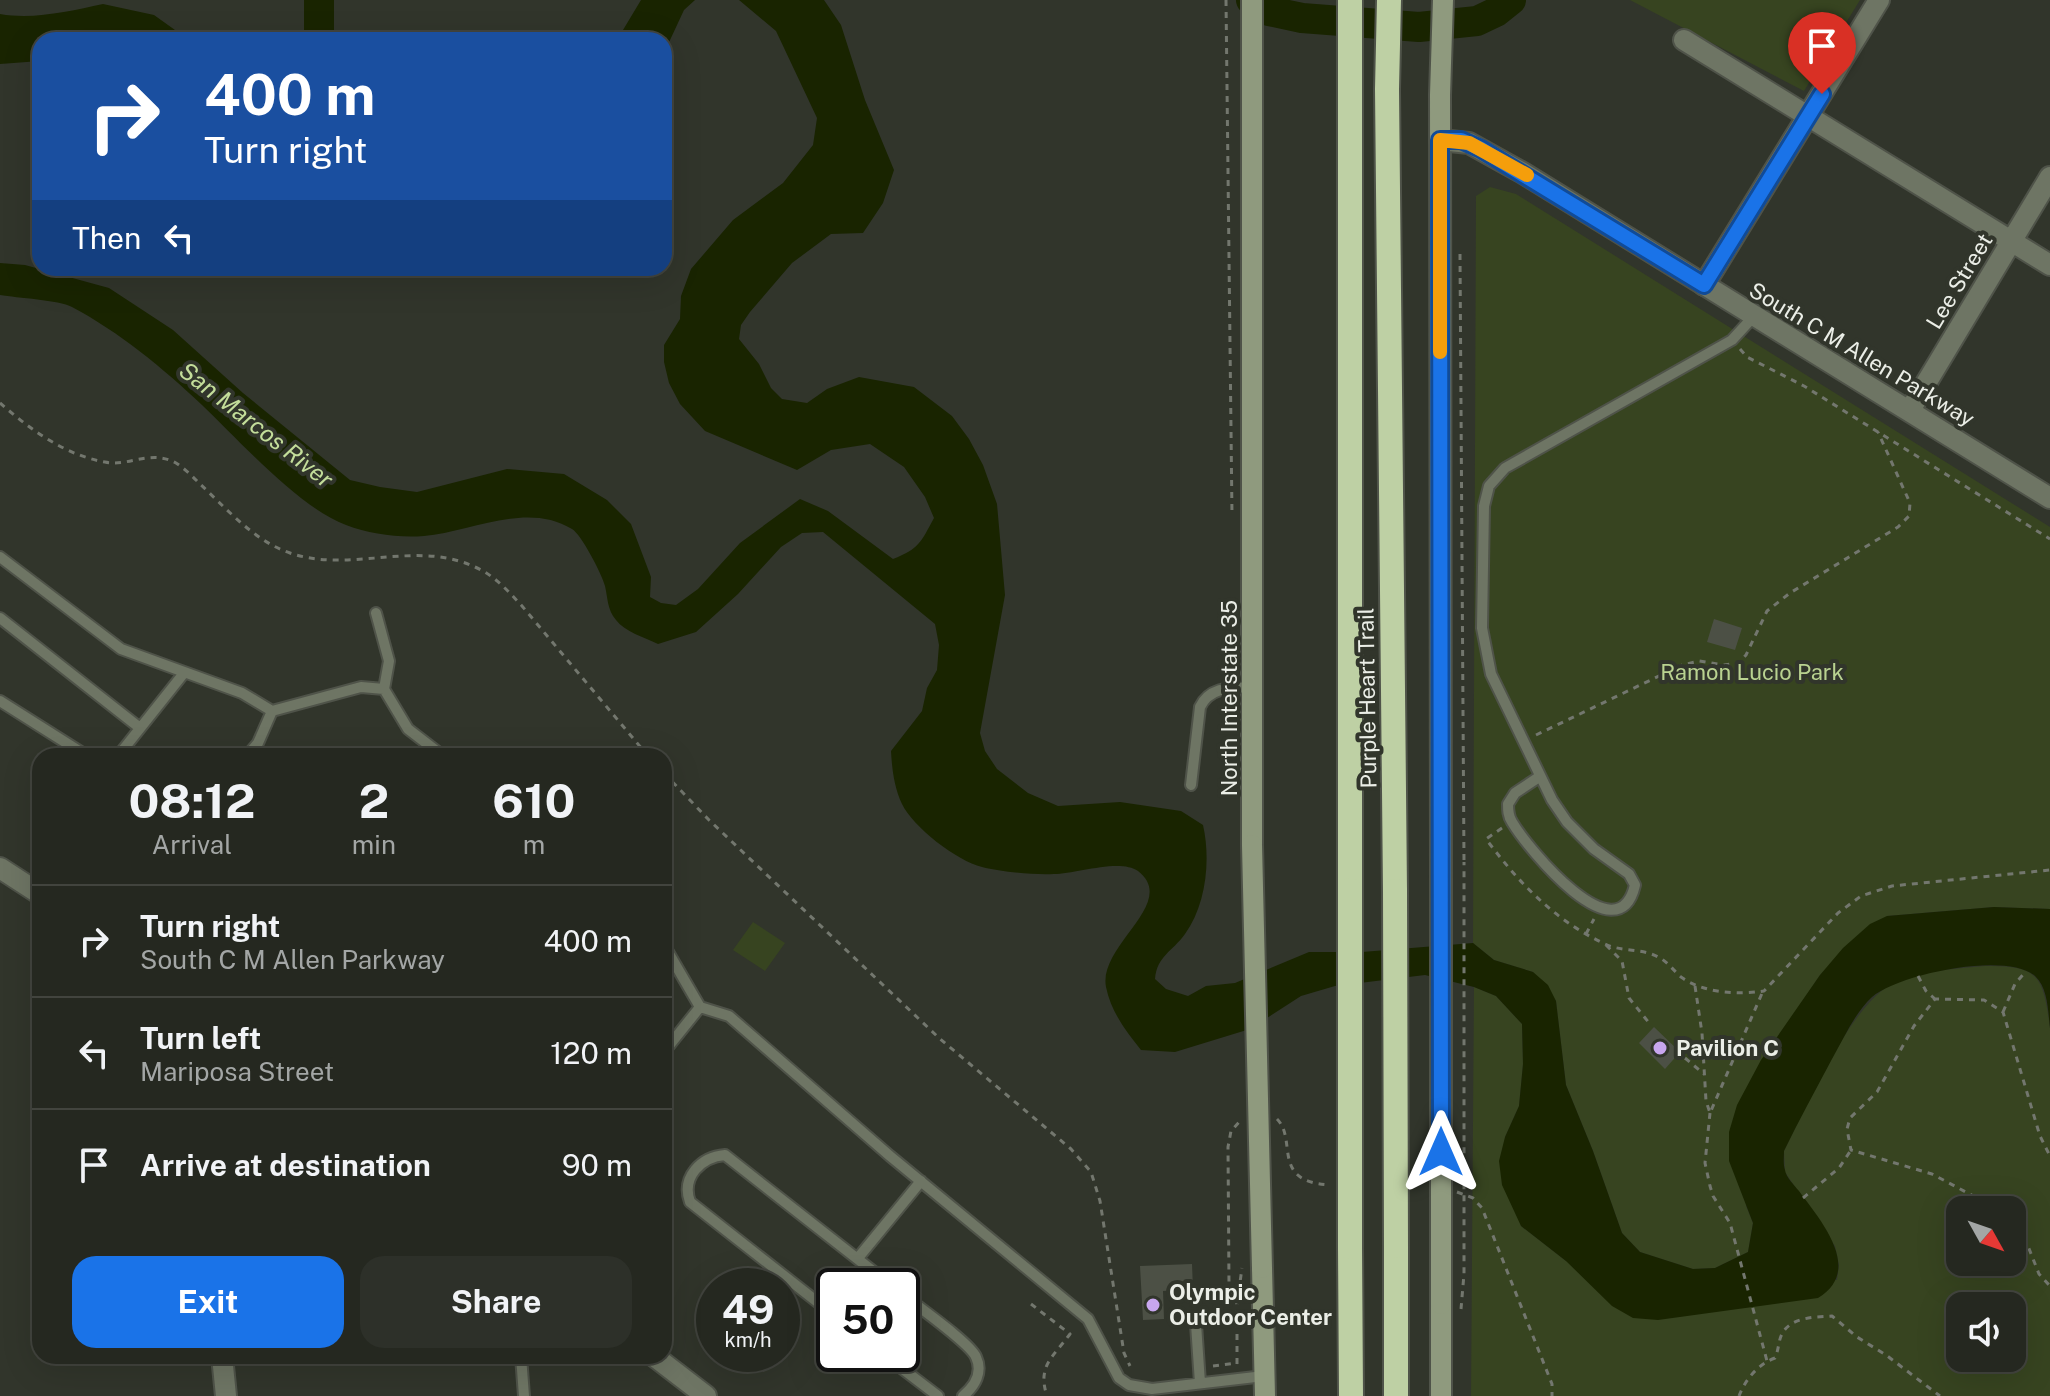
<!DOCTYPE html>
<html lang="en">
<head>
<meta charset="utf-8">
<style>
  :root { --surface:#252820; --page:#2d3029; --text:#f1f3f6; --muted:#a3a6a5; --line:#42443e; --accent:#1a73e8 }
  body { margin:0; font-family:"Public Sans",sans-serif; background:var(--page); color:var(--text); height:100vh; display:flex; flex-direction:column; font-size:30px; white-space:nowrap }
  * { box-sizing:border-box; margin:0 }
  p { font-size:26px; color:var(--muted) }
  .icon { flex:none; width:44px; height:44px; fill:none; stroke:currentColor; stroke-width:2; stroke-linecap:round; stroke-linejoin:round }
  .map { position:relative; flex:1; overflow:hidden }
  .details { position:absolute; left:32px; top:748px; width:640px; height:616px; display:flex; flex-direction:column; background:var(--surface); border-radius:24px; box-shadow:0 8px 32px #0002,0 0 0 2px var(--line) }
  .details>* { flex:none }
  .hud { position:absolute; left:32px; top:32px; width:640px; height:244px; border-radius:24px; box-shadow:0 8px 32px #0002,0 0 0 2px var(--line); background:#1a4fa0; color:#fff; overflow:hidden }
  .needle { width:52px; rotate:130deg }
  .tools { position:absolute; left:1946px; top:1196px; display:grid; gap:16px }
  .tools a { display:grid; place-items:center; width:80px; height:80px; border-radius:16px; background:var(--surface); box-shadow:0 8px 32px #0002,0 0 0 2px var(--line); font-size:40px }
  .speed { position:absolute; left:696px; top:1268px; display:flex; gap:16px; font-size:40px; font-weight:700; text-align:center }
  .speed>* { display:grid; place-content:center; width:104px; height:104px; border-radius:50%; background:var(--surface); box-shadow:0 8px 32px #0002,0 0 0 2px var(--line); line-height:1 }
  .speed small { font-size:20px; font-weight:400 }
  .speed .limit { border:4px solid #111; border-radius:12px; background:#fff; color:#111 }
  .pin { position:absolute; display:grid; place-items:center; width:68px; height:68px; color:#fff; margin:-82px -34px; border-radius:50% 50% 50% 0; rotate:-45deg; box-shadow:0 0 8px #0007 }
  .pin .icon { rotate:45deg }
  .me { position:absolute; width:88px; margin:-44px; rotate:0deg; stroke-linejoin:round; filter:drop-shadow(0 0 6px #0008) }
  .turn { display:flex; align-items:center; gap:28px; height:168px; padding:0 40px; font-size:36px }
  .turn .icon { width:104px; height:104px; stroke-width:2.5 }
  .turn b { display:block; font-size:56px; line-height:68px }
  .then { display:flex; align-items:center; height:76px; padding:0 40px; background:#0003; gap:16px; font-size:30px }
  .eta { display:flex; justify-content:space-evenly; align-items:center; height:136px; text-align:center }
  .eta b { font-size:48px; font-weight:700; line-height:56px }
  .primary-button { display:flex; gap:16px; margin-top:auto; padding:16px 40px }
  .primary-button a { flex:1; height:92px; border-radius:24px; background:var(--accent); color:#fff; font-size:32px; font-weight:700; line-height:92px; text-align:center }
  .primary-button a+a { background:var(--page); color:var(--text) }
  ul { padding:0; list-style:none }
  li { display:flex; align-items:center; gap:24px; height:112px; padding:0 40px; border-top:2px solid var(--line) }
  li div { flex:1 }
  li b { display:block; font-size:30px }
  li em { font-style:normal }
  .map>svg:first-child { display:block }
  .green { fill:#374420; fill-rule:evenodd }
  .water { fill:#192400 }
  .lines { fill:none; stroke-linecap:round; stroke-linejoin:round }
  .river { stroke:#192400; stroke-width:30 }
  .building { fill:#4c5045 }
  .service-casing { stroke:#4f5349; stroke-width:14 }
  .minor-casing { stroke:#4f5349; stroke-width:24 }
  .tertiary-casing { stroke:#4f5349; stroke-width:24 }
  .secondary-casing { stroke:#4f5349; stroke-width:24 }
  .motorway-casing { stroke:#4f5349; stroke-width:28 }
  .path { stroke:#73776e; stroke-width:3; stroke-dasharray:6 6; stroke-linecap:butt }
  .service { stroke:#6e7564; stroke-width:10 }
  .minor { stroke:#6e7564; stroke-width:20 }
  .tertiary { stroke:#6e7564; stroke-width:20 }
  .secondary { stroke:#8f9a7e; stroke-width:20 }
  .motorway { stroke:#bed0a4; stroke-width:24 }
  .secondary-bridge-casing { stroke:#4f5349; stroke-width:24; stroke-linecap:butt }
  .motorway-bridge-casing { stroke:#4f5349; stroke-width:28; stroke-linecap:butt }
  .path-bridge { stroke:#73776e; stroke-width:3; stroke-dasharray:6 6; stroke-linecap:butt }
  .secondary-bridge { stroke:#8f9a7e; stroke-width:20 }
  .motorway-bridge { stroke:#bed0a4; stroke-width:24 }
  .route-casing { stroke:#114b97; stroke-width:20 }
  .route { stroke:#1a73e8; stroke-width:14 }
  .slow { stroke:#f59e0b; stroke-width:14 }
  .poi-dot { fill:#c8a6ef; stroke:#31352b; stroke-width:3 }
  .labels { text-anchor:middle; stroke-width:8; stroke-linejoin:round; paint-order:stroke }
  .street-label { font-size:22px; fill:#ebeee7; stroke:#31352b }
  .park-label { font-size:22px; fill:#b9d290; stroke:#31352b }
  .poi-label { font-size:22px; font-weight:bold; fill:#ebeee7; stroke:#31352b; text-anchor:start }
  .water-label { font-size:24px; font-style:italic; fill:#c3dd9a; stroke:#31352b }
</style>
</head>
<body>
<div class="map">
<svg width="2050" height="1396" viewBox="0 0 2050 1396">
  <rect width="100%" height="100%" fill="#31352b"/>
  <path class="green" d="M1630 0H1860L1804 91Z
    M1490 187 1516 194 2050 527V909L1994 907 1887 916 1820 975 1792 1018 1746 1206 1753 1223 1748 1252 1715 1268 1693 1269 1640 1252 1622 1233 1593 1151 1566 1085 1556 1001 1533 972 1494 960 1473 943 1476 196Z
    M753 922 785 943 765 971 733 950Z
    M1985 966C2040 965 2043 977 2050 1028V1396H1471L1474 987 1496 996 1522 1024 1523 1064 1519 1106 1505 1137 1521 1226 1566 1261 1837 1280 1839 1265 1835 1246 1785 1172 1784 1151C1806 1107 1851 1003 1894 983 1922 970 1955 969 1985 966ZM1960 1210H2012V1262H1960ZM1960 1306H2012V1358H1960Z"/>
  <path class="water" d="M641 0H695L684 10 664 53V40H617Z
    M739 0H824L841 25 865 100 894 170 883 203 863 233 831 234 792 263 750 312 741 325 739 339 759 364 771 388 782 399 807 403 827 389 859 377 914 387 952 416 969 439 983 465 997 504 1005 595 980 733 985 751 997 769 1028 793 1058 806 1120 802 1181 811 1203 825C1211 860 1206 905 1185 934 1172 952 1157 956 1155 979L1166 989 1188 996 1206 986 1235 983 1309 952H1362L1473 943 1494 960 1533 972 1548 985 1556 1001 1566 1085 1593 1151 1622 1233 1640 1252 1693 1269 1715 1268 1748 1252 1753 1223 1729 1161V1132L1737 1105 1761 1060 1820 975 1843 948 1870 924 1887 916 1994 907 2050 909V1028C2048 1011 2048 988 2035 976 2007 951 1898 974 1872 997 1854 1014 1844 1038 1832 1059 1816 1089 1799 1120 1784 1151 1784 1157 1783 1164 1785 1170 1786 1177 1794 1185 1799 1191 1821 1221 1864 1270 1818 1298L1658 1320 1633 1318 1612 1306 1566 1261 1521 1226 1502 1185 1499 1161 1505 1137 1519 1106 1523 1064 1522 1024 1496 996 1474 987 1425 975 1335 986 1301 996 1250 1029 1175 1052 1141 1050C1126 1031 1111 1012 1106 987 1098 945 1179 903 1138 871 1120 858 1075 874 1054 874 1034 875 1001 872 982 867 957 861 913 827 902 804 894 787 892 769 891 751L922 711 927 688 937 670 939 645 935 624 823 532 802 533 781 547 738 594 696 632 658 644C644 637 625 632 616 620 607 609 608 599 605 586 602 574 581 534 572 529 527 501 470 532 424 536 398 538 370 534 346 525 298 507 240 441 202 405 163 368 119 332 72 307 59 300 17 298 0 295V263L25 265 109 288 173 330 243 393 350 480 380 487 417 492 507 469 564 474 607 500 631 524 651 577 650 597 661 603 676 605 698 589 740 543 800 499 828 511 893 559C919 549 921 542 934 518L925 497 904 467 870 444 831 450 797 470 705 431 680 404 669 383 664 362V345L680 319 681 296 691 269 733 220 783 183 813 145 817 118 776 31Z
    M103 4 154 15 189 40H40V61L0 64V14C34 20 70 11 103 4Z"/>
  <g class="lines">
    <path class="river" d="M319 0V40
      M1251 0 1269 11 1302 18 1419 27 1477 21 1496 12 1511 0"/>
  </g>
  <path class="building" d="M1714 619 1742 628 1735 650 1707 642Z
    M1654 1027 1680 1052 1665 1069 1639 1043Z
    M1192 1264 1193 1289 1163 1291 1164 1319 1143 1320 1140 1266Z"/>
  <g class="lines">
    <g class="service-casing">
      <path id="service" d="M0 557 121 649 242 693 272 711 361 687 384 689
        M376 613 389 661 384 689 408 729 443 756
        M0 618 140 728
        M0 701 87 756
        M118 756 184 673
        M247 756 258 743 272 711
        M1539 777 1515 793 1508 804C1508 810 1508 816 1512 822 1528 849 1618 958 1635 885L1629 874 1594 849 1567 822 1552 800 1491 674 1482 628 1484 506 1489 486 1505 468 1732 340 1754 316
        M1191 785 1200 707C1210 686 1232 688 1253 687
        M664 945 700 1007 729 1016 890 1156 1088 1319 1119 1378 1129 1385 1152 1389 1264 1376
        M664 1052 700 1007
        M858 1258 921 1181
        M902 1294C917 1306 970 1343 976 1357 983 1372 975 1386 963 1396
        M834 1315 690 1202C681 1177 701 1157 725 1155L892 1286
        M1196 1324 1200 1383
        M883 1354 938 1396
        M521 1356 524 1396"/>
    </g>
    <g class="minor-casing">
      <path id="minor" d="M1684 40 2050 265
        M1704 285 1879 0
        M1910 410 2050 177
        M222 1356 226 1396"/>
    </g>
    <g class="tertiary-casing">
      <path id="tertiary" d="M1440 140 1469 143 1523 173 2050 498
        M0 868 40 894
        M654 1356 706 1396"/>
    </g>
    <g class="secondary-casing">
      <path id="secondary" d="M1252 0V845
        M1441 878 1440 95 1443 0
        M1262 1268 1265 1396
        M1441 1304V1396"/>
    </g>
    <g class="motorway-casing">
      <path id="motorway" d="M1389 0 1387 89 1395 891
        M1350 890V0
        M1396 1246V1396
        M1350 1247 1351 1396"/>
    </g>
    <path class="path" d="M1226 0 1232 515
      M1460 254 1464 862
      M1740 349 1747 357 1804 386 2050 539
      M0 403C30 429 64 455 105 462 129 467 150 449 176 463 184 468 192 476 199 483 226 508 254 541 290 553 351 574 415 539 475 567 494 575 508 591 522 606L648 756
      M1536 735 1682 665 1699 661 1724 665 1739 663 1746 655 1767 611 1790 593 1898 527 1909 516 1910 503 1878 432
      M664 773 709 820 939 1038 1071 1149 1091 1172 1100 1201 1124 1353 1130 1366
      M1502 828 1486 839C1519 883 1554 920 1605 944 1621 952 1642 948 1658 957 1667 961 1673 970 1681 977 1703 993 1737 995 1764 991L1838 913 1861 896 1892 886 2050 870
      M1586 934 1594 919
      M1606 945 1622 961 1629 998 1650 1024
      M1918 976 1926 991 1935 999
      M1695 986 1702 1033 1706 1101 1710 1113 1763 991
      M2003 1012 2015 984 2026 971
      M1685 1058 1704 1074
      M1710 1113 1705 1163 1710 1186 1713 1196 1730 1223 1767 1361
      M1277 1119C1298 1140 1270 1182 1330 1185
      M1457 1192 1473 1198 1482 1208 1552 1384V1396
      M1803 1198 1839 1168 1851 1150
      M1995 1210 1994 1207 1932 1174 1851 1150 1847 1129 1850 1118 1877 1092 1914 1026 1935 999 1984 1000 2003 1012 2040 1136 2050 1156
      M2012 1233 2026 1241 2039 1274 2050 1286
      M1031 1304 1070 1334C1053 1357 1037 1366 1047 1396
      M1237 1304 1229 1284 1228 1147 1231 1131 1240 1121
      M342 1356 343 1366
      M1237 1364V1304L1242 1268
      M1213 1366 1237 1363
      M1739 1396C1745 1380 1758 1364 1775 1358 1779 1350 1778 1340 1783 1332 1793 1317 1815 1317 1832 1316L1857 1337 1886 1355 1940 1396"/>
    <use href="#service" class="service"/>
    <use href="#minor" class="minor"/>
    <use href="#tertiary" class="tertiary"/>
    <use href="#secondary" class="secondary"/>
    <use href="#motorway" class="motorway"/>
    <g class="secondary-bridge-casing">
      <path id="secondary-bridge" d="M1252 845 1262 1268
        M1441 878V1304"/>
    </g>
    <g class="motorway-bridge-casing">
      <path id="motorway-bridge" d="M1350 890V1247
        M1395 891 1396 1246"/>
    </g>
    <path class="path-bridge" d="M1461 1309 1464 1274V862"/>
    <use href="#secondary-bridge" class="secondary-bridge"/>
    <use href="#motorway-bridge" class="motorway-bridge"/>
  </g>
  <g class="lines">
    <g class="route-casing">
      <path id="route" d="M1441 1152 1440 140H1461L1481 149 1704 285 1822 94"/>
    </g>
    <use href="#route" class="route"/>
    <path class="slow" d="M1440 352V140L1469 143 1527 175"/>
  </g>
  <g class="poi-dot">
    <circle cx="1660" cy="1048" r="8"/>
    <circle cx="1153" cy="1305" r="8"/>
  </g>
  <g class="labels">
    <g class="street-label">
      <text transform="translate(1959 281) rotate(-59)" y="8">Lee Street</text>
      <text transform="translate(1862 354) rotate(31)" y="8">South C M Allen Parkway</text>
      <text transform="translate(1229 698) rotate(-90)" y="8">North Interstate 35</text>
      <text transform="translate(1367 698) rotate(-91)" y="8">Purple Heart Trail</text>
    </g>
    <g class="park-label">
      <text x="1752" y="680">Ramon Lucio Park</text>
    </g>
    <g class="poi-label">
      <text x="1676" y="1056">Pavilion C</text>
      <text x="1169" y="1300">Olympic<tspan x="1169" dy="25">Outdoor Center</tspan></text>
    </g>
    <g class="water-label">
      <text transform="translate(256 425) rotate(38)" y="8">San Marcos River</text>
    </g>
  </g>
</svg>
<div class="tools">
<a><svg class="needle" viewBox="-14 -14 28 28"><path d="M0-13l5 13h-10z" fill="#e53935"/><path d="M0 13l5-13h-10z" fill="#a3a6a5"/></svg></a>
<a><svg class="icon" aria-label="sound" viewBox="0 0 24 24"><path d="M4 9h4l5-4v14l-5-4H4zM17 9q2 3 0 6"/></svg></a>
</div>
<div class="speed"><div>49<small>km/h</small></div><div class="limit">50</div></div>
<div class="pin" style="left:1822px;top:94px;background:#d93025"><svg class="icon" aria-label="arrive" viewBox="0 0 24 24"><path d="M6 21V4h12l-3 4 3 4H6"/></svg></div>
<svg class="me" style="left:1441px;top:1152px" viewBox="-20 -20 40 40"><path d="M0-17L14 15 0 8-14 15z" fill="#1a73e8" stroke="#fff" stroke-width="4"/></svg>
<div class="hud">
<div class="turn"><svg class="icon" aria-label="right" viewBox="0 0 24 24"><path d="M7 20v-9h11M14 6l5 5-5 5"/></svg><div><b>400 m</b>Turn right</div></div>
<div class="then">Then<svg class="icon" aria-label="left" viewBox="0 0 24 24"><path d="M17 20v-9H6M10 6l-5 5 5 5"/></svg></div>
</div>
<section class="details">
<div class="eta">
<div><b>08:12</b><p>Arrival</p></div>
<div><b>2</b><p>min</p></div>
<div><b>610</b><p>m</p></div>
</div>
<ul>
<li><svg class="icon" aria-label="right" viewBox="0 0 24 24"><path d="M7 20v-9h11M14 6l5 5-5 5"/></svg><div><b>Turn right</b><p>South C M Allen Parkway</p></div><em>400 m</em></li>
<li><svg class="icon" aria-label="left" viewBox="0 0 24 24"><path d="M17 20v-9H6M10 6l-5 5 5 5"/></svg><div><b>Turn left</b><p>Mariposa Street</p></div><em>120 m</em></li>
<li><svg class="icon" aria-label="arrive" viewBox="0 0 24 24"><path d="M6 21V4h12l-3 4 3 4H6"/></svg><div><b>Arrive at destination</b></div><em>90 m</em></li>
</ul>
<div class="primary-button"><a>Exit</a><a>Share</a></div>
</section>
</div>
</body>
</html>
